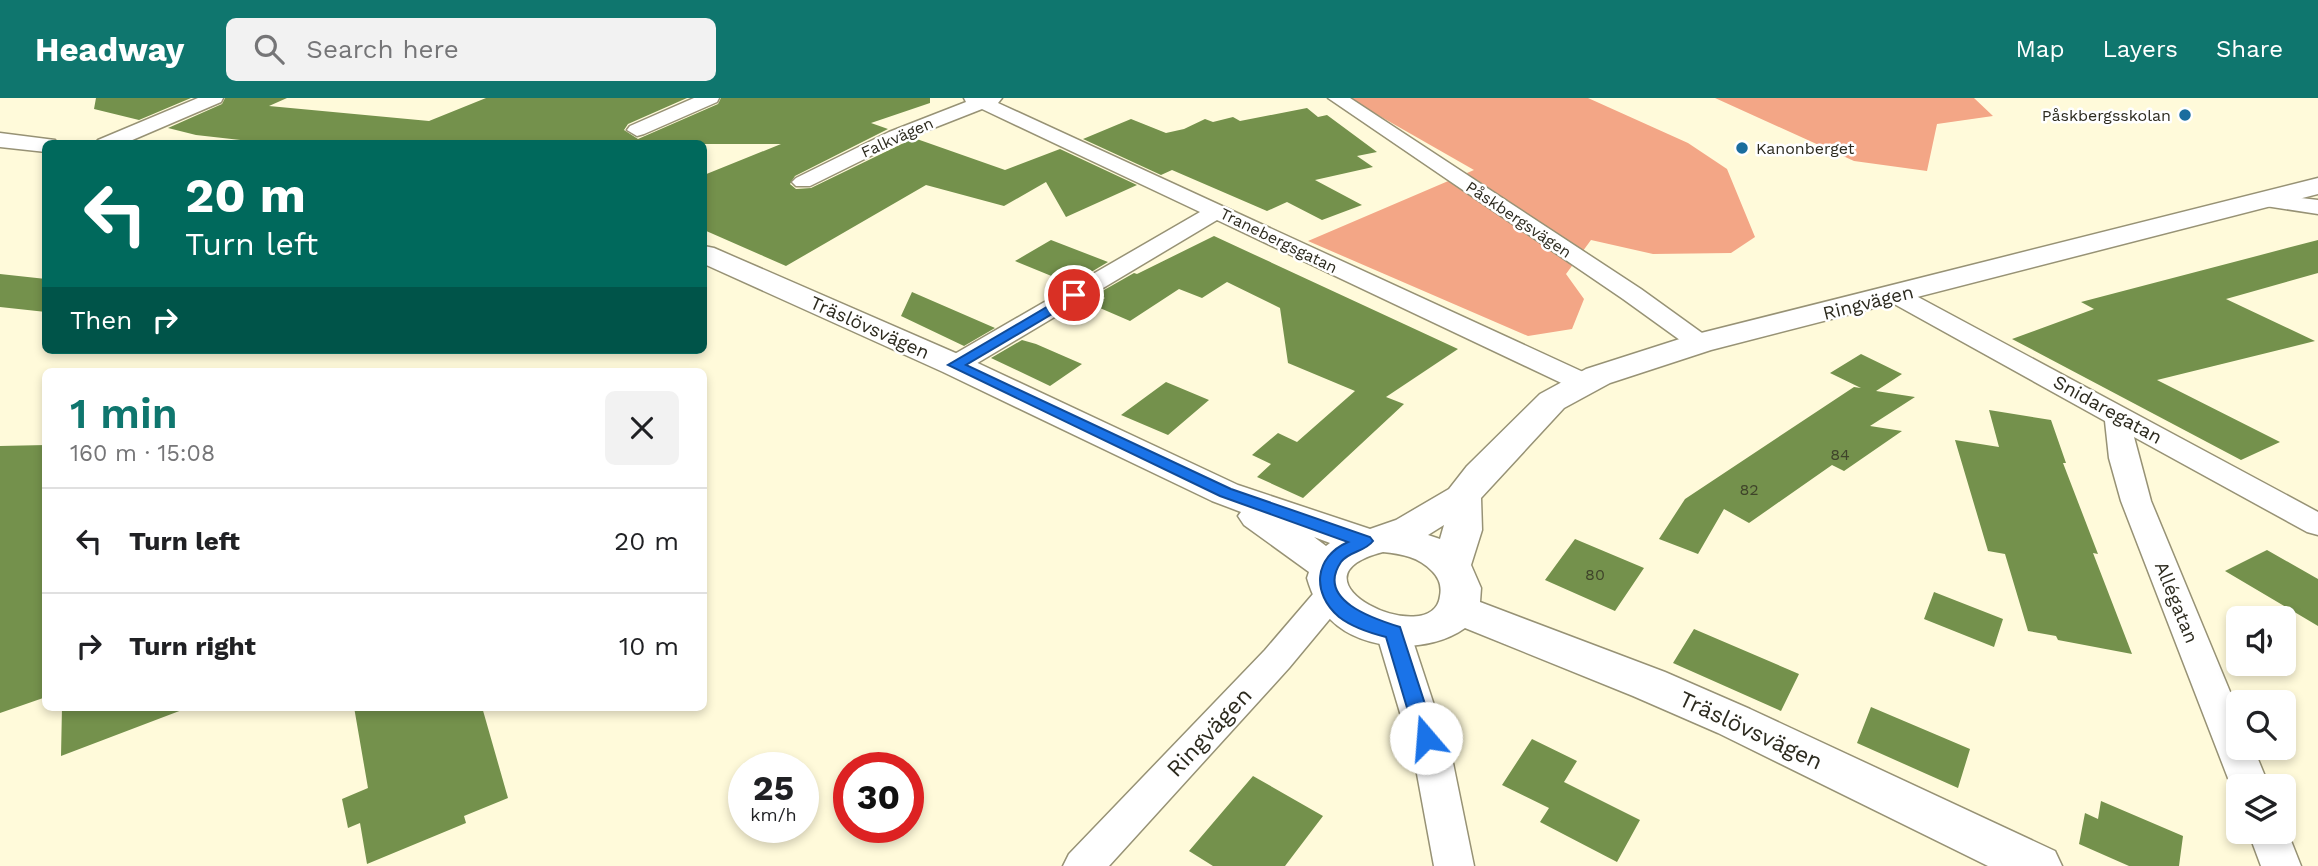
<!DOCTYPE html>
<html lang="en">
<head>
<meta charset="utf-8">
<style>
  :root { --surface:#fff; --page:#f2f2f2; --text:#202124; --muted:#757577; --line:#e0e0e0; --accent:#0f766e }
  body { margin:0; font-family:"Work Sans",sans-serif; background:var(--page); color:var(--text); height:100vh; display:flex; flex-direction:column; font-size:26px; white-space:nowrap }
  * { box-sizing:border-box; margin:0 }
  p { font-size:23px; color:var(--muted) }
  .icon { flex:none; width:38px; height:38px; fill:none; stroke:currentColor; stroke-width:2; stroke-linecap:round; stroke-linejoin:round }
  .map { position:relative; flex:1; overflow:hidden }
  .panel { position:absolute; left:42px; top:270px; width:665px; height:343px; display:flex; flex-direction:column; background:var(--surface); border-radius:10px; box-shadow:0 4px 10px #0003 }
  .panel>* { flex:none }
  .guide { position:absolute; left:42px; top:42px; width:665px; height:214px; border-radius:10px; box-shadow:0 4px 10px #0003; background:#00695c; color:#fff; overflow:hidden }
  .fabs { position:absolute; left:2226px; top:508px; display:grid; gap:14px }
  .fabs a { display:grid; place-items:center; width:70px; height:70px; border-radius:10px; background:var(--surface); box-shadow:0 4px 10px #0003; font-size:35px }
  .speed { position:absolute; left:728px; top:654px; display:flex; gap:14px; font-size:35px; font-weight:700; text-align:center }
  .speed>* { display:grid; place-content:center; width:91px; height:91px; border-radius:50%; background:var(--surface); box-shadow:0 4px 10px #0003; line-height:1 }
  .speed small { font-size:18px; font-weight:400 }
  .speed .limit { border:10px solid #d22; background:#fff; color:#111 }
  .pin { position:absolute; display:grid; place-items:center; width:60px; height:60px; color:#fff; margin:-30px; border:4px solid #fff; border-radius:50%; box-shadow:0 2px 7px #0007 }
  .me { position:absolute; width:77px; margin:-38px; rotate:342deg; stroke-linejoin:round; filter:drop-shadow(0 0 5px #0008) }
  .turn { display:flex; align-items:center; gap:24px; height:147px; padding:0 28px; font-size:32px }
  .turn .icon { width:91px; height:91px; stroke-width:2.5 }
  .turn b { display:block; font-size:49px; line-height:60px }
  .then { display:flex; align-items:center; height:66px; padding:0 28px; background:#0003; gap:14px; font-size:26px }
  .round { display:grid; place-items:center; flex:none; width:74px; height:74px; border-radius:10px; background:var(--page) }
  .overview { display:flex; align-items:center; justify-content:space-between; height:119px; padding:0 28px }
  h1 { font-size:42px; font-weight:600; line-height:52px; color:var(--accent) }
  ul { padding:0; list-style:none }
  li { display:flex; align-items:center; gap:21px; height:105px; padding:0 28px; border-top:2px solid var(--line) }
  li div { flex:1 }
  li b { display:block; font-size:26px }
  li em { font-style:normal }
  header { display:flex; align-items:center; gap:42px; box-sizing:border-box; height:98px; padding:0 35px; background:var(--accent); color:#fff }
  header strong { font-size:33px }
  nav { display:flex; gap:38px; margin-inline-start:auto; font-size:24px }
  .search { width:490px; height:63px; background:var(--page); display:flex; align-items:center; gap:18px; box-sizing:border-box; padding:0 24px; border-radius:10px; color:var(--muted); font-size:26px }
  .map>svg:first-child { display:block }
  .forest { fill:#f3a686 }
  .building { fill:#74914c }
  .lines { fill:none; stroke-linecap:round; stroke-linejoin:round }
  .minor-casing { stroke:#979275; stroke-width:3 }
  .tertiary-casing { stroke:#979275; stroke-width:3 }
  .minor { fill:#fff; fill-rule:evenodd }
  .tertiary { fill:#fff; fill-rule:evenodd }
  .route { fill:#1a73e8; stroke:#114b97; stroke-width:2 }
  .poi-dot { fill:#1a6d9e; stroke:#fff; stroke-width:2.5 }
  .labels { text-anchor:middle; stroke-width:5; stroke-linejoin:round; paint-order:stroke }
  .far-poi-label { font-size:16px; fill:#2d2b1f; stroke:#fff; text-anchor:end }
  .far-street-label { font-size:16px; fill:#2d2b1f; stroke:#fff }
  .number-label { font-size:16px; fill:#3f442a }
  .street-label { font-size:19px; fill:#2d2b1f; stroke:#fff }
  .near-street-label { font-size:23px; fill:#2d2b1f; stroke:#fff }
</style>
</head>
<body>
<header>
<strong>Headway</strong>
<div class="search"><svg class="icon" aria-label="search" viewBox="0 0 24 24"><circle cx="10" cy="10" r="6"/><path d="M15 15l6 6"/></svg>Search here</div>
<nav><a>Map</a><a>Layers</a><a>Share</a></nav>
</header>
<div class="map">
<svg width="2318" height="768" viewBox="0 0 2318 768">
  <rect width="100%" height="100%" fill="#fffada"/>
  <path class="forest" d="M1348 0H1588L1688 45 1727 71 1755 139 1731 155 1653 156 1591 142 1566 176 1584 201 1572 231 1528 238 1308 143 1474 72Z
    M1715 0H1974L1993 18 1937 26 1927 73 1854 63Z"/>
  <path class="building" d="M96 0H191L139 22 94 11Z
    M225 0H287L269 8 429 23 486 0H687L628 26 624 32 638 41 718 6 721 0H930V5L871 25 888 31 795 78 790 86 796 91 811 90 914 40 1005 72 1060 51 1137 87 1066 119 1046 84 1004 108 926 87 786 168 704 132V77L781 46H277L196 37 168 30 222 6Z
    M1307 10 1318 19 1327 17 1377 54 1357 58 1373 69 1315 82 1362 107 1322 122 1287 104 1267 113 1172 72 1161 77 1083 41 1131 21 1166 35 1184 31 1205 21 1213 24 1233 19 1240 23Z
    M1214 138 1458 251 1386 299 1404 306 1303 400 1257 379 1271 366 1252 357 1278 335 1297 344 1355 293 1288 265 1280 210 1227 184 1202 200 1179 191 1130 223 1093 207 1105 200 1097 196 1134 175 1137 176Z
    M1051 142 1108 164 1071 186 1015 163Z
    M2318 142V175L2226 201 2315 243 2157 282 2280 344 2241 362 2012 241 2094 211 2081 204Z
    M0 176 46 181V214L0 209Z
    M912 194 995 230 964 248 901 218Z
    M1022 242 1036 246 1082 266 1050 288 991 260Z
    M1861 256 1902 276 1876 293 1915 299 1870 328 1902 333 1844 373 1832 367 1749 425 1724 411 1698 456 1659 441 1685 401 1854 289 1861 290 1830 275Z
    M1166 284 1209 302 1168 337 1121 317Z
    M1989 312 2051 322 2066 365H2063L2098 456 2093 455 2132 556 2058 542 2056 538 2028 533 2005 456 1988 453 1955 342 1999 349Z
    M46 347V599L0 615V348Z
    M1575 441 1644 470 1615 513 1545 482Z
    M2267 452 2318 481V528L2225 473Z
    M1934 494 2003 521 1994 549 1924 521Z
    M1694 531 1799 576 1781 613 1673 565Z
    M62 609H182V612L61 658Z
    M354 609H482L508 700 464 718 466 725 367 766 360 725 348 730 342 701 368 690Z
    M1871 609 1970 651 1958 690 1857 645Z
    M1532 641 1577 663 1564 684 1640 722 1617 764 1540 724 1549 710 1502 687Z
    M1253 678 1323 718 1285 768H1213L1189 753Z
    M2101 703 2183 738 2179 768H2129L2079 746 2085 715 2098 721Z"/>
  <g class="lines">
    <g class="minor-casing">
      <path id="minor" d="M198 0H223L221 4 123 46H95L98 42Z
        M694 0H719L717 4 644 36 637 38 627 32 630 28Z
        M964 0H1002L998 5 1594 279 1597 285 1594 291 1584 293 1574 291 1217 122 964 273 955 275 946 273 942 267 946 261 1200 114 982 11 903 42 810 88H796L792 84 796 80 889 34 966 4Z
        M1328 0H1350L1641 191 1709 240 1713 245 1709 250 1700 253 1691 250 1623 201Z
        M2267 96 2318 102V116L2259 107 2256 102 2259 97Z
        M1896 190 1905 192 2318 414V437L2307 434 2134 339 2151 403 2238 613V649H2253L2269 688H2238V700L2231 688 2121 403 2109 360 2105 323 1887 202 1884 197 1887 192Z
        M1331 485 1343 489 1347 497 1343 505 1289 570 1109 768H1063L1069 756 1265 552 1319 489Z
        M1393 522 1405 525 1410 534 1453 665 1474 768H1434L1415 665 1376 534 1381 525Z
        M2284 725 2301 768H2261L2248 733H2284Z"/>
    </g>
    <g class="tertiary-casing">
      <path id="tertiary" d="M0 35 55 42 57 46H46V54L0 49Z
        M2318 80V96L1711 252 1610 285 1564 310 1481 400 1482 432 1471 467 1481 490 1480 504 1665 574 1750 611 2055 753 2062 768H1988L1718 635 1633 598 1465 530C1429 556 1363 554 1331 522 1318 510 1312 497 1307 480L1309 474 1244 427 1238 418 1241 414 1212 403 943 274 704 166V148L714 150 967 260 1238 387 1370 431 1396 422 1449 391 1467 368 1540 296 1586 271 1689 238ZM1444 427 1440 441 1428 437ZM1314 439 1330 445 1326 448ZM1383 454C1402 456 1419 459 1432 473 1439 480 1442 488 1440 498 1433 554 1278 481 1383 454Z"/>
    </g>
    <use href="#minor" class="minor"/>
    <use href="#tertiary" class="tertiary"/>
  </g>
  <path class="route" d="M1074 193 1081 197 1079 200 966 267 1231 391 1370 439 1373 443C1365 454 1349 453 1341 464 1315 502 1374 521 1400 529L1436 640 1433 646 1426 648 1419 646 1416 640 1386 539C1370 535 1352 529 1339 519 1311 495 1314 459 1348 444L1220 398 948 267Z"/>
  <g class="poi-dot">
    <circle cx="2185" cy="17" r="7"/>
    <circle cx="1742" cy="50" r="7"/>
  </g>
  <g class="labels">
    <g class="far-poi-label">
      <text x="2171" y="23">Påskbergsskolan</text>
      <text x="1756" y="56" text-anchor="start">Kanonberget</text>
    </g>
    <g class="far-street-label">
      <text transform="translate(897 39) rotate(-24)" y="6">Falkvägen</text>
      <text transform="translate(1519 121) rotate(34)" y="6">Påskbergsvägen</text>
      <text transform="translate(1279 142) rotate(26)" y="6">Tranebergsgatan</text>
    </g>
    <g class="number-label">
      <text x="1840" y="362">84</text>
      <text x="1749" y="397">82</text>
      <text x="1595" y="482">80</text>
    </g>
    <g class="street-label">
      <text transform="translate(1868 204) rotate(-14)" y="7">Ringvägen</text>
      <text transform="translate(870 229) rotate(24)" y="7">Träslövsvägen</text>
      <text transform="translate(2108 311) rotate(29)" y="7">Snidaregatan</text>
      <text transform="translate(2177 504) rotate(68)" y="7">Allégatan</text>
    </g>
    <g class="near-street-label">
      <text transform="translate(1751 632) rotate(25)" y="8">Träslövsvägen</text>
      <text transform="translate(1209 634) rotate(-47)" y="8">Ringvägen</text>
    </g>
  </g>
</svg>
<div class="fabs">
<a><svg class="icon" aria-label="sound" viewBox="0 0 24 24"><path d="M4 9h4l5-4v14l-5-4H4zM17 9q2 3 0 6"/></svg></a>
<a><svg class="icon" aria-label="search" viewBox="0 0 24 24"><circle cx="10" cy="10" r="6"/><path d="M15 15l6 6"/></svg></a>
<a><svg class="icon" aria-label="layers" viewBox="0 0 24 24"><path d="M12 4l9 5-9 5-9-5zM3 14l9 5 9-5"/></svg></a>
</div>
<div class="speed"><div>25<small>km/h</small></div><div class="limit">30</div></div>
<div class="pin" style="left:1074px;top:197px;background:#d93025"><svg class="icon" aria-label="arrive" viewBox="0 0 24 24"><path d="M6 21V4h12l-3 4 3 4H6"/></svg></div>
<svg class="me" style="left:1426px;top:640px" viewBox="-20 -20 40 40"><circle r="19" fill="#fff"/><path d="M0-13L10 11 0 6-10 11z" fill="#1a73e8"/></svg>
<div class="guide">
<div class="turn"><svg class="icon" aria-label="left" viewBox="0 0 24 24"><path d="M17 20v-9H6M10 6l-5 5 5 5"/></svg><div><b>20 m</b>Turn left</div></div>
<div class="then">Then<svg class="icon" aria-label="right" viewBox="0 0 24 24"><path d="M7 20v-9h11M14 6l5 5-5 5"/></svg></div>
</div>
<section class="panel">
<div class="overview"><div><h1>1 min</h1><p>160 m · 15:08</p></div><a class="round"><svg class="icon" aria-label="close" viewBox="0 0 24 24"><path d="M6 6l12 12M18 6L6 18"/></svg></a></div>
<ul>
<li><svg class="icon" aria-label="left" viewBox="0 0 24 24"><path d="M17 20v-9H6M10 6l-5 5 5 5"/></svg><div><b>Turn left</b></div><em>20 m</em></li>
<li><svg class="icon" aria-label="right" viewBox="0 0 24 24"><path d="M7 20v-9h11M14 6l5 5-5 5"/></svg><div><b>Turn right</b></div><em>10 m</em></li>
</ul>
</section>
</div>
</body>
</html>
